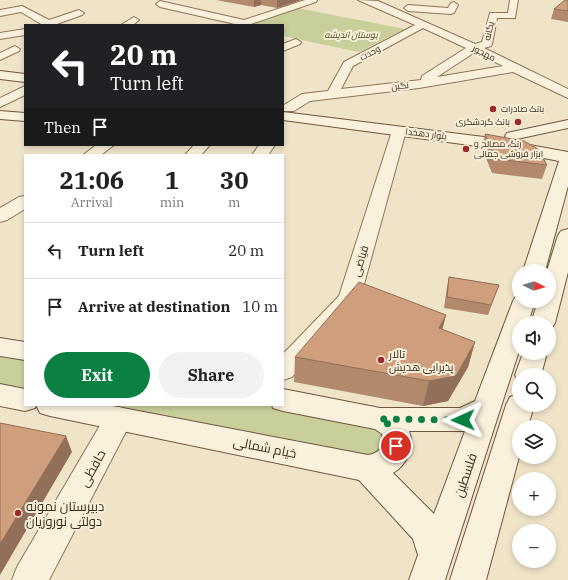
<!DOCTYPE html>
<html lang="en">
<head>
<meta charset="utf-8">
<style>
  :root { --surface:#fff; --page:#f2f2f2; --text:#222; --muted:#767676; --line:#e0e0e0; --accent:#0b8043 }
  body { margin:0; font-family:"IBM Plex Serif",Cairo,serif; background:var(--page); color:var(--text); height:100vh; display:flex; flex-direction:column; font-size:15px; white-space:nowrap }
  * { box-sizing:border-box; margin:0 }
  p { font-size:13px; color:var(--muted) }
  .icon { flex:none; width:22px; height:22px; fill:none; stroke:currentColor; stroke-width:2; stroke-linecap:round; stroke-linejoin:round }
  .map { position:relative; flex:1; overflow:hidden }
  .drawer { position:absolute; left:24px; top:154px; width:260px; height:252px; display:flex; flex-direction:column; background:var(--surface); border-radius:0px; box-shadow:0 2px 6px #0003 }
  .drawer>* { flex:none }
  .hud { position:absolute; left:24px; top:24px; width:260px; height:122px; border-radius:0px; box-shadow:0 2px 6px #0003; background:#202124; color:#fff; overflow:hidden }
  .needle { width:26px; rotate:95deg }
  .tools { position:absolute; left:512px; top:264px; display:grid; gap:8px }
  .tools a { display:grid; place-items:center; width:44px; height:44px; border-radius:50%; background:var(--surface); box-shadow:0 2px 6px #0003; font-size:20px }
  .pin { position:absolute; display:grid; place-items:center; width:34px; height:34px; color:#fff; margin:-17px; border:2px solid #fff; border-radius:50%; box-shadow:0 1px 4px #0007 }
  .me { position:absolute; width:44px; margin:-22px; rotate:269deg; stroke-linejoin:round; filter:drop-shadow(0 0 3px #0008) }
  .turn { display:flex; align-items:center; gap:14px; height:84px; padding:0 20px; font-size:18px }
  .turn .icon { width:52px; height:52px; stroke-width:2.5 }
  .turn b { display:block; font-size:28px; line-height:34px }
  .then { display:flex; align-items:center; height:38px; padding:0 20px; background:#0003; gap:8px; font-size:15px }
  .eta { display:flex; justify-content:space-evenly; align-items:center; height:68px; text-align:center }
  .eta b { font-size:24px; font-weight:700; line-height:28px }
  .action { display:flex; gap:8px; margin-top:auto; padding:8px 20px }
  .action a { flex:1; height:46px; border-radius:24px; background:var(--accent); color:#fff; font-size:16px; font-weight:700; line-height:46px; text-align:center }
  .action a+a { background:var(--page); color:var(--text) }
  ul { padding:0; list-style:none }
  li { display:flex; align-items:center; gap:12px; height:56px; padding:0 20px; border-top:1px solid var(--line) }
  li div { flex:1 }
  li b { display:block; font-size:15px }
  li em { font-style:normal }
  .map>svg:first-child { display:block }
  .green { fill:#c9cf9b }
  .lines { fill:none; stroke-linecap:round; stroke-linejoin:round }
  .minor-casing { stroke:#8d765c; stroke-width:2 }
  .secondary-casing { stroke:#6f573f; stroke-width:2 }
  .minor { fill:#faf1dc; fill-rule:evenodd }
  .secondary { fill:#faf1dc; fill-rule:evenodd }
  .wall { fill:#b2896c }
  .shaded-wall { fill:#916f58 }
  .building { fill:#cf9f7d; stroke:#916f58 }
  .route { stroke:#0b8043; stroke-width:7; stroke-dasharray:0 12.6 }
  .poi-dot { fill:#9e2a2b; stroke:#f7eed8; stroke-width:1.5 }
  .labels { text-anchor:middle; stroke-width:4; stroke-linejoin:round; paint-order:stroke }
  .far-street-label { font-size:9px; fill:#3d2e20; stroke:#f7eed8 }
  .far-park-label { font-size:9px; font-style:italic; fill:#4d5a26; stroke:#f7eed8 }
  .far-poi-label { font-size:9px; fill:#3d2e20; stroke:#f7eed8; text-anchor:start }
  .street-label { font-size:11px; fill:#3d2e20; stroke:#f7eed8 }
  .poi-label { font-size:11px; fill:#3d2e20; stroke:#f7eed8; text-anchor:start }
  .near-street-label { font-size:13px; fill:#3d2e20; stroke:#f7eed8 }
  .near-poi-label { font-size:13px; fill:#3d2e20; stroke:#f7eed8; text-anchor:start }
</style>
</head>
<body>
<div class="map">
<svg width="568" height="580" viewBox="0 0 568 580">
  <rect width="100%" height="100%" fill="#f0e4c8"/>
  <path class="green" d="M297 8 405 29 359 52 283 36V25H247Z
    M0 347 25 351V400L0 395Z
    M50 405H283L380 419 387 462Z"/>
  <g class="lines">
    <g class="minor-casing">
      <path id="minor" d="M305 0H317L316 2 248 25H234L235 24 160 7 156 4 160 1 244 20Z
        M358 0 378 1 475 44 482 42 490 13H508L510 0H518L515 18H497L492 44 491 46 484 48 568 89V98L513 72 419 88 310 101 294 111H284L283 109 284 105 302 94 328 91 344 62 415 25ZM423 28 466 48 422 76 421 80 341 89 353 66ZM475 52 503 66 437 77Z
        M454 2 458 5 454 13 451 14 408 11 404 8 408 5 448 8 451 3Z
        M22 6 49 20 79 10 84 13 82 15 54 25H40L41 24 21 12 0 16V10Z
        M134 17 139 20 133 25H121Z
        M25 29V35L0 39V33Z
        M296 39 301 42 300 44 283 51V44Z
        M15 46 20 49 19 51 0 60V53Z
        M25 86V95L0 107V98Z
        M399 127 404 128 406 131 360 299 292 377 283 380V354L339 296 392 131 394 128Z
        M96 145H114L101 155H83Z
        M194 145H210L201 155H185Z
        M259 145H275L268 155H252Z
        M25 196V209L7 220 0 222V208L19 197Z
        M119 407 129 410 133 418 49 580H12L17 567 109 410Z"/>
    </g>
    <g class="secondary-casing">
      <path id="secondary" d="M0 71 25 74V82L0 79Z
        M0 111 25 113V121L0 119Z
        M283 112 492 138 568 152V186L545 271H523L559 161 492 148 283 120Z
        M568 120V128L512 140 507 139 505 136 507 133Z
        M568 229V272L555 323 551 329H549V323H531L538 301H549V271H547L558 235 561 231Z
        M519 295V301H535L528 323H519V351L445 580H409L418 555 413 539 359 480 50 416 40 413 36 405H107L368 455C380 453 384 446 382 434L375 429 283 411 273 408 272 405H283V389L380 408H460L475 401 513 301 516 296ZM409 431H465L434 514 393 473C407 465 415 446 409 431Z
        M0 338 25 342V360L0 356Z
        M523 353H547L541 375H519V382L515 375Z
        M0 384 25 389V405H36L35 408 25 411 0 406Z
        M519 394V405H534L528 427H519V457L486 580H450L506 405 510 397Z"/>
    </g>
    <use href="#minor" class="minor"/>
    <use href="#secondary" class="secondary"/>
  </g>
  <path class="wall" d="M216 0H301L277 8 261 5 254 7Z
    M568 0V22L551 19 554 9Z
    M485 134 547 165 542 179 492 173 482 148Z
    M449 277 499 285 488 315 444 308 447 287Z
    M443 330 475 342 468 367 448 401 423 406 294 382 295 357Z"/>
  <path class="shaded-wall" d="M254 0H261V5L254 7Z
    M277 0H301L277 8Z
    M446 315 440 339 439 328Z
    M475 342 468 367 448 401 423 406 429 381Z
    M66 436 72 452 0 575V544Z"/>
  <path class="building" d="M565 0H568V11L554 9Z
    M485 134 524 141 538 149 547 165 496 159Z
    M449 277 499 285 491 305 447 297Z
    M359 282 446 315 439 328 475 342 456 376 429 381 295 357Z
    M0 423 66 436 0 544Z"/>
  <g class="lines">
    <path class="route" d="M396 446C398 431 392 426 380 419L463 420"/>
  </g>
  <g class="poi-dot">
    <circle cx="493" cy="109" r="4"/>
    <circle cx="518" cy="122" r="4"/>
    <circle cx="466" cy="149" r="4"/>
    <circle cx="381" cy="360" r="4"/>
    <circle cx="18" cy="513" r="4"/>
  </g>
  <g class="labels">
    <g class="far-street-label">
      <text transform="translate(489 31) rotate(-77)" y="3">یگانه</text>
      <text transform="translate(370 53) rotate(-28)" y="3">وحدت</text>
      <text transform="translate(484 53) rotate(27)" y="3">مهجور</text>
      <text transform="translate(400 86) rotate(-7)" y="3">نگین</text>
      <text transform="translate(426 134) rotate(7)" y="3">بلوار دهخدا</text>
    </g>
    <g class="far-park-label">
      <text x="351" y="38">بوستان اندیشه</text>
    </g>
    <g class="far-poi-label">
      <text x="501" y="112">بانک صادرات</text>
      <text x="510" y="125" text-anchor="end">بانک گردشگری</text>
      <text x="474" y="147">رنگ، مصالح و<tspan x="474" dy="10">ابزار فروشی جمالی</tspan></text>
    </g>
    <g class="street-label">
      <text transform="translate(360 261) rotate(-73)" y="4">فیاضی</text>
    </g>
    <g class="poi-label">
      <text x="389" y="358">تالار<tspan x="389" dy="13">پذیرایی هدیش</tspan></text>
    </g>
    <g class="near-street-label">
      <text transform="translate(265 447) rotate(11)" y="5">خیام شمالی</text>
      <text transform="translate(92 468) rotate(-61)" y="5">حافظی</text>
      <text transform="translate(465 475) rotate(-71)" y="5">فلسطین</text>
    </g>
    <g class="near-poi-label">
      <text x="26" y="511">دبیرستان نمونه<tspan x="26" dy="15">دولتی نوروزیان</tspan></text>
    </g>
  </g>
</svg>
<div class="tools">
<a><svg class="needle" viewBox="-14 -14 28 28"><path d="M0-13l5 13h-10z" fill="#e53935"/><path d="M0 13l5-13h-10z" fill="#767676"/></svg></a>
<a><svg class="icon" aria-label="sound" viewBox="0 0 24 24"><path d="M4 9h4l5-4v14l-5-4H4zM17 9q2 3 0 6"/></svg></a>
<a><svg class="icon" aria-label="search" viewBox="0 0 24 24"><circle cx="10" cy="10" r="6"/><path d="M15 15l6 6"/></svg></a>
<a><svg class="icon" aria-label="layers" viewBox="0 0 24 24"><path d="M12 4l9 5-9 5-9-5zM3 14l9 5 9-5"/></svg></a>
<a>+</a>
<a>−</a>
</div>
<div class="pin" style="left:396px;top:446px;background:#d93025"><svg class="icon" aria-label="arrive" viewBox="0 0 24 24"><path d="M6 21V4h12l-3 4 3 4H6"/></svg></div>
<svg class="me" style="left:463px;top:420px" viewBox="-20 -20 40 40"><path d="M0-17L14 15 0 8-14 15z" fill="#0b8043" stroke="#fff" stroke-width="4"/></svg>
<div class="hud">
<div class="turn"><svg class="icon" aria-label="left" viewBox="0 0 24 24"><path d="M17 20v-9H6M10 6l-5 5 5 5"/></svg><div><b>20 m</b>Turn left</div></div>
<div class="then">Then<svg class="icon" aria-label="arrive" viewBox="0 0 24 24"><path d="M6 21V4h12l-3 4 3 4H6"/></svg></div>
</div>
<section class="drawer">
<div class="eta">
<div><b>21:06</b><p>Arrival</p></div>
<div><b>1</b><p>min</p></div>
<div><b>30</b><p>m</p></div>
</div>
<ul>
<li><svg class="icon" aria-label="left" viewBox="0 0 24 24"><path d="M17 20v-9H6M10 6l-5 5 5 5"/></svg><div><b>Turn left</b></div><em>20 m</em></li>
<li><svg class="icon" aria-label="arrive" viewBox="0 0 24 24"><path d="M6 21V4h12l-3 4 3 4H6"/></svg><div><b>Arrive at destination</b></div><em>10 m</em></li>
</ul>
<div class="action"><a>Exit</a><a>Share</a></div>
</section>
</div>
</body>
</html>
